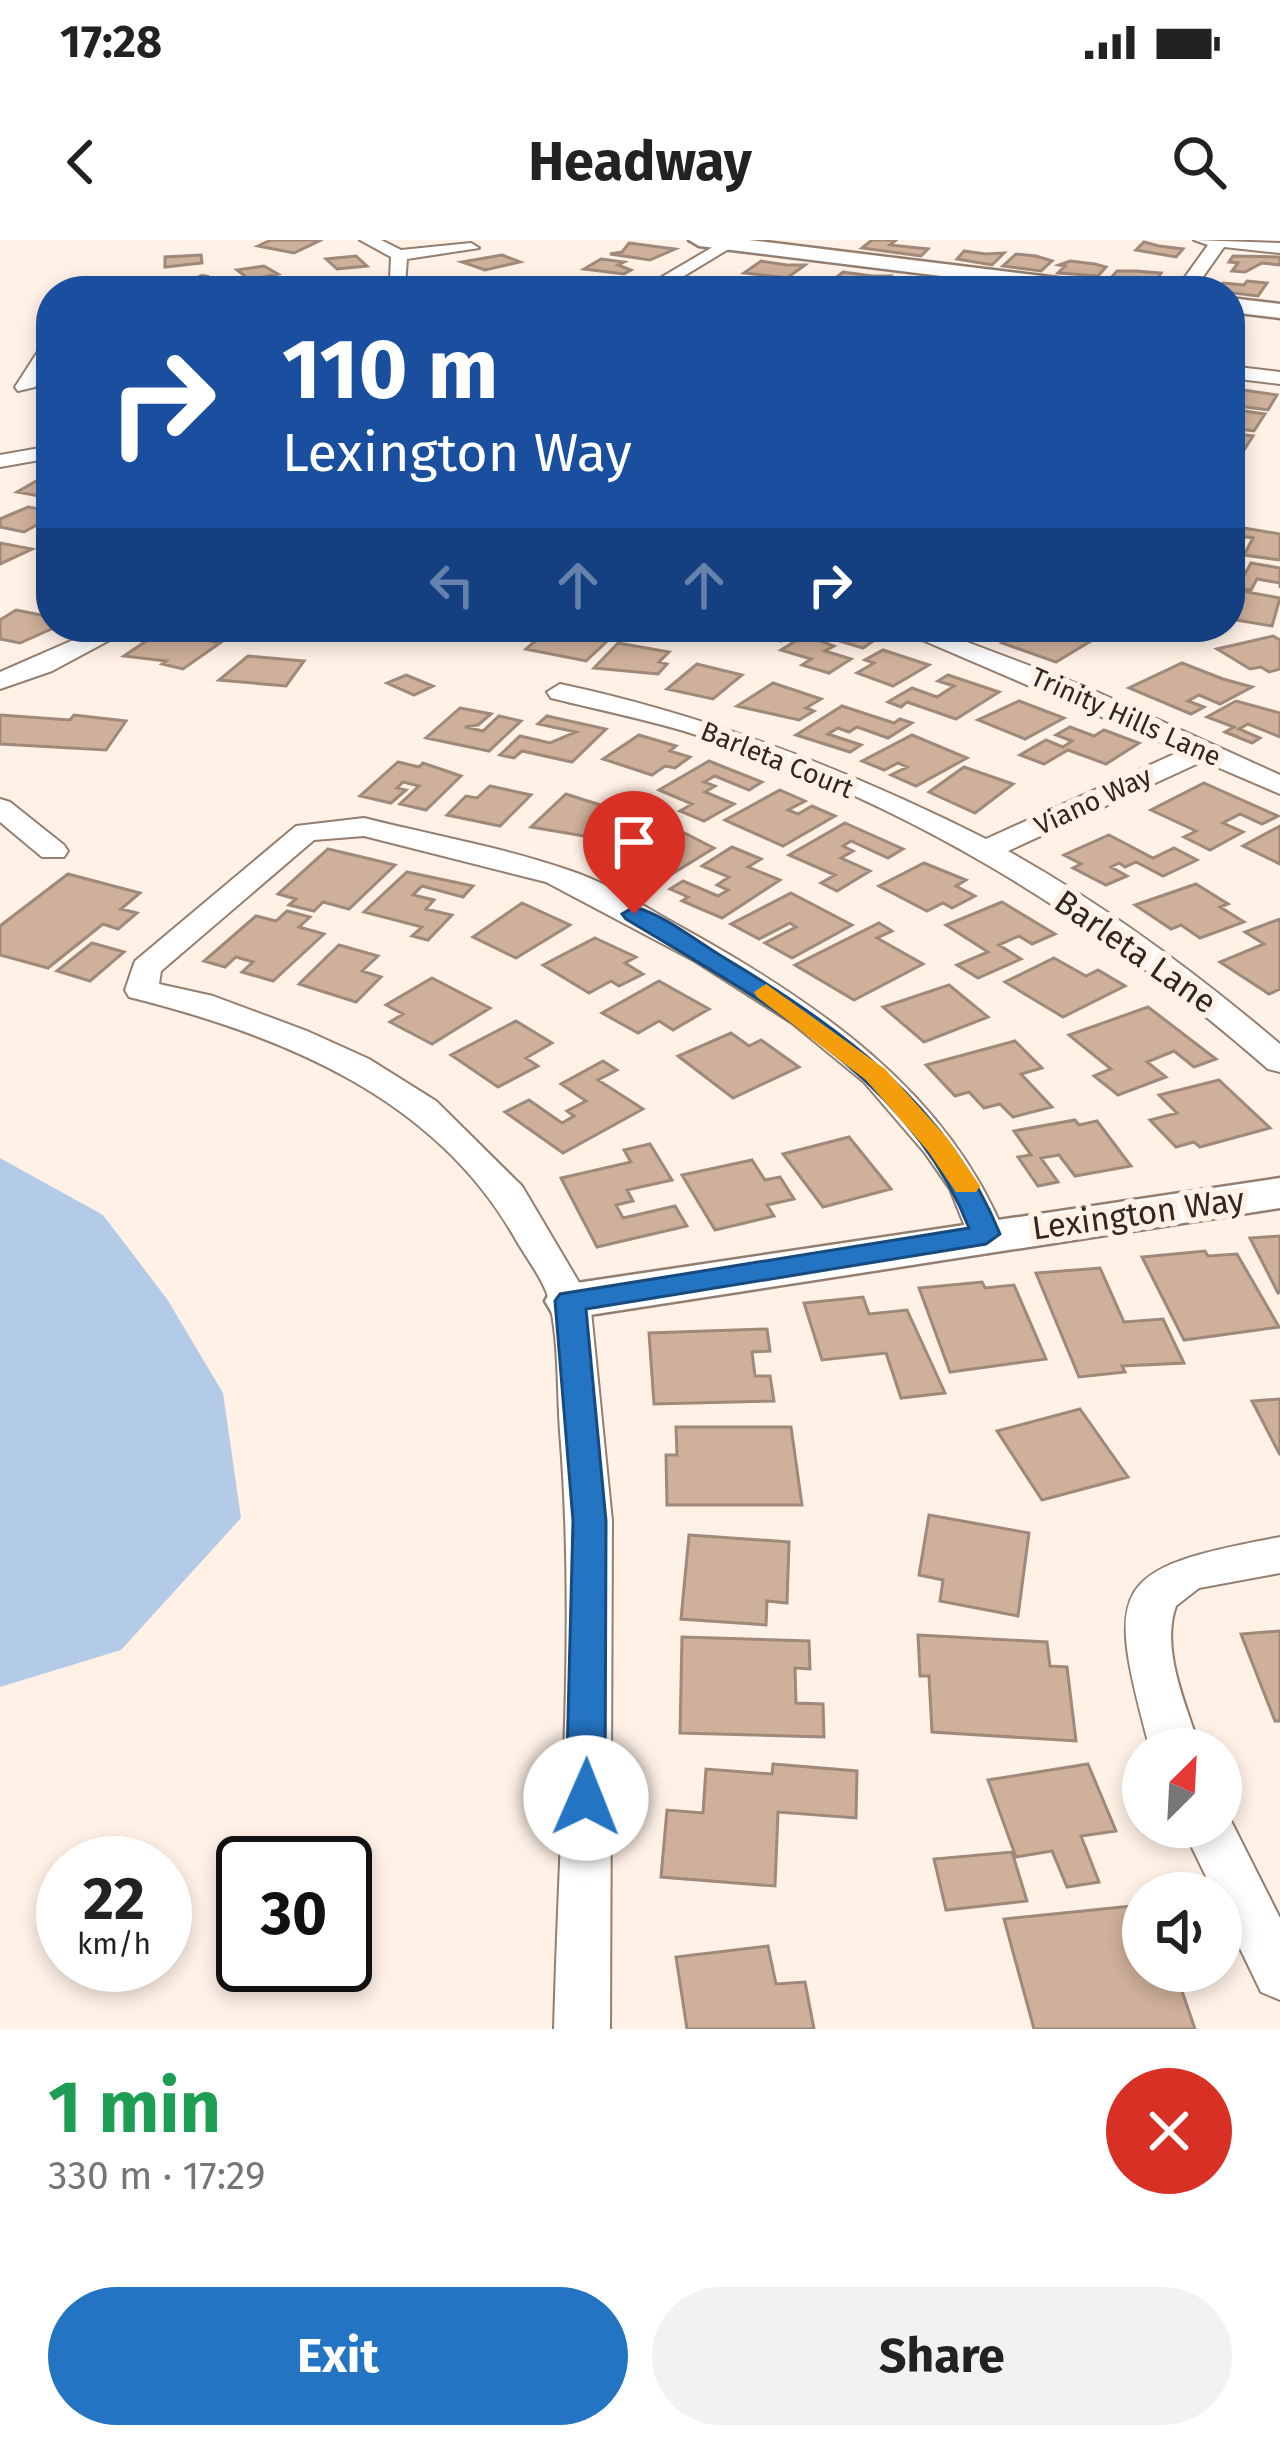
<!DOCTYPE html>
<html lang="en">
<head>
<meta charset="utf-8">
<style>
  :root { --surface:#fff; --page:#f2f2f2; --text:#222; --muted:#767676; --accent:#2374c3 }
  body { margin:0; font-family:"Fira Sans",sans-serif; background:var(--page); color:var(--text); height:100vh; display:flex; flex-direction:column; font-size:45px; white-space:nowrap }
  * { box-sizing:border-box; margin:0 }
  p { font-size:39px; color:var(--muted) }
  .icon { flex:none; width:66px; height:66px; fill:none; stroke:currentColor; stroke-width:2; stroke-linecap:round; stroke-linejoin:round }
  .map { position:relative; height:1789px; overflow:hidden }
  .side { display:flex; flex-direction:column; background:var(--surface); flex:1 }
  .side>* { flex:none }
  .banner { position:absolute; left:36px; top:36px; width:1209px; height:366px; border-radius:48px; box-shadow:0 6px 18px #0003; background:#1a4fa0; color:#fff; overflow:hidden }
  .needle { width:78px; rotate:24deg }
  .buttons { position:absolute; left:1122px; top:1488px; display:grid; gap:24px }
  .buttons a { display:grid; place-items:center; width:120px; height:120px; border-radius:50%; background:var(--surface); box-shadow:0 6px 18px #0003; font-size:60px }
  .speed { position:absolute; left:36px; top:1596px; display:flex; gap:24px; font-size:60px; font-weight:700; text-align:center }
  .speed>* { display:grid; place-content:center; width:156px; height:156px; border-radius:50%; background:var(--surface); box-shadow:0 6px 18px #0003; line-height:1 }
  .speed small { font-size:30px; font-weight:400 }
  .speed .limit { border:6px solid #111; border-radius:18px; background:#fff; color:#111 }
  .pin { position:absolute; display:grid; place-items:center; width:102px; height:102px; color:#fff; margin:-123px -51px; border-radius:50% 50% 50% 0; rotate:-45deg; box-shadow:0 0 12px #0007 }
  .pin .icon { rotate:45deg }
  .me { position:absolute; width:132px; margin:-66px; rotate:1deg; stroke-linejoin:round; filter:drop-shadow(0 0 9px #0008) }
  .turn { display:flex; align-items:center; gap:42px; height:252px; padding:0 48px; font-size:54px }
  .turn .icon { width:156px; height:156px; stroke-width:2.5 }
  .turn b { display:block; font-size:84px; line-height:102px }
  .lanes { display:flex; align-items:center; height:114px; padding:0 48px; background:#0003; justify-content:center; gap:60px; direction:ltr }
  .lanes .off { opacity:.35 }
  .round { display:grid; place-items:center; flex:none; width:126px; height:126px; border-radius:63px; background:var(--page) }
  .head { display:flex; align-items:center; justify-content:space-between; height:204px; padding:0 48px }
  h1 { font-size:72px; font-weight:700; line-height:90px; color:#1e9e55 }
  .action { display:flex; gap:24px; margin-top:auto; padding:24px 48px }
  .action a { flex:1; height:138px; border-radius:72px; background:var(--accent); color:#fff; font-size:48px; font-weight:700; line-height:138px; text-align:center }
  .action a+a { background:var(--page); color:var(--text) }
  .status { display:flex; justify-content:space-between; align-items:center; height:84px; padding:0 60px; background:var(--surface); direction:ltr }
  .status svg { height:33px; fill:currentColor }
  header { display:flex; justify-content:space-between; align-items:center; height:156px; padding:0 48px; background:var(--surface); font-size:54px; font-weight:700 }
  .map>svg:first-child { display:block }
  .water { fill:#b4cbe7 }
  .building { fill:#cfb09a; stroke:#9f8979; stroke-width:3 }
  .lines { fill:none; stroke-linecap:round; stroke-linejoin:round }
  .minor-casing { stroke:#947e6e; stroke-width:4 }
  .tertiary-casing { stroke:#947e6e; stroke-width:5 }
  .minor { fill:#fff; fill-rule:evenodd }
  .tertiary { fill:#fff; fill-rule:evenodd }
  .route { fill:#2374c3; stroke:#174b7f; stroke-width:3 }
  .slow { fill:#f59e0b }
  .labels { text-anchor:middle; stroke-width:12; stroke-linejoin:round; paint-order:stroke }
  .far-street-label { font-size:27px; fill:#2f2720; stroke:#fff1e6 }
  .street-label { font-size:33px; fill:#2f2720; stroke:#fff1e6 }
</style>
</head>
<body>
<div class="status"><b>17:28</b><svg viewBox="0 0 49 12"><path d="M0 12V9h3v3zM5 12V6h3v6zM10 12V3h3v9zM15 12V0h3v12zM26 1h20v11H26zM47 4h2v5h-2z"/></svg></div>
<header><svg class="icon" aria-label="back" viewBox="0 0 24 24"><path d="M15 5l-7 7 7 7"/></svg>Headway<svg class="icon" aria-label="search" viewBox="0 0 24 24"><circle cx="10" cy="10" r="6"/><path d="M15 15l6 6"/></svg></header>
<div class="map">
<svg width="1280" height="1789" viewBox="0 0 1280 1789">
  <rect width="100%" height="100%" fill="#fff1e6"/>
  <path class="water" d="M0 918 103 975 167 1059 223 1153 241 1278 121 1410 0 1447Z"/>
  <path class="building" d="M271 0H314L319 1 294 13 258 6Z
    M872 0H896L890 5 928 9 921 16 862 8Z
    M1144 2 1159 6 1183 9 1176 17 1136 10Z
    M629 3 675 9 650 20 610 14 622 12Z
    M964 11 986 14 1004 13 992 25 957 19Z
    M1016 14 1036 16 1052 21 1041 31 1003 26Z
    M201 15 202 23 165 27V17Z
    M502 15 520 22 485 30 462 22Z
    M356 16 367 26 337 29 326 19Z
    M1233 16 1280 17V25L1262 23 1245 32 1232 31 1238 23 1229 22Z
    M601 19 624 22 618 25 631 30 624 34 584 29Z
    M761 21 787 25H805L787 38 744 33Z
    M1070 21 1095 24 1106 27 1098 36 1058 33 1065 26 1059 25Z
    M264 26 278 34 250 40 237 30Z
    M1117 31H1136L1161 33 1155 42 1110 39Z
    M843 32 872 36H890L873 50 827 45Z
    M586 38 616 42 602 51 571 50Z
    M115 39 150 45 135 51H83Z
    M452 40 476 42 472 46 484 47 481 51 429 49Z
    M325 41H342L360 43 346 51 311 49Z
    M1247 41 1267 43 1258 56 1217 51 1223 43 1244 45Z
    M1230 148 1277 155 1268 170 1230 165Z
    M1230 169 1265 174 1254 191 1230 188 1235 177H1230Z
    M1230 193 1253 196 1242 213 1230 211Z
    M51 232V258L17 252 38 240Z
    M28 267 51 271 45 274 51 277 24 292 0 287V279Z
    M1244 288 1280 294V320L1244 315 1253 298 1240 296Z
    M0 303 32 309 0 324Z
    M1251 323 1280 328V348V343L1257 339 1251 350 1230 347V337L1242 339Z
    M1230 349 1280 358 1272 386 1230 379Z
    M16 370 51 377V387H56L20 403 0 399V380Z
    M551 387H592L617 392 586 421 526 409Z
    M724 387H799L781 401Z
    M818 387H825L873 401 863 408 830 398 823 402 834 406 825 411 851 419 829 433 802 425 811 419 781 410Z
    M1050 387 1091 401 1056 422 1002 403 1027 389 1038 393Z
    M164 389 178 394 220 403 183 429 162 424 166 421 124 416Z
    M1273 396 1280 400V429L1269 432 1261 427 1250 429 1217 409Z
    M618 403 669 412 659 422 667 424 658 434 594 428Z
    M883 410 929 425 893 446 857 433 874 423 865 420Z
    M248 416 304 421 286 446 219 440Z
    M1182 423 1223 439 1252 447 1220 464 1199 455 1188 461 1204 467 1191 474 1129 448Z
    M697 424 742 435 713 459 667 449Z
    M406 435 433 446 414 455 387 443Z
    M948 435 999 452 956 479 907 462 901 467 888 462 912 448 937 457 954 446 938 441Z
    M773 443 821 459 806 468 814 471 799 480 737 466Z
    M1019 461 1064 478 1025 499 978 480Z
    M1236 461 1280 473V497L1248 484 1239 489 1260 498 1252 503 1225 492 1234 487 1207 477Z
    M842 466 894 483 900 479 912 483 888 498 857 487 849 492 838 488 828 494 861 505 850 512 796 495Z
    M460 468 491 474 478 485 465 487 483 491 499 476 521 481 489 511 426 498Z
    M0 475 70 480 74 475 126 481 106 510 0 504Z
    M547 476 606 489 572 522 522 511 514 518 500 515 520 496 550 503 576 492 538 484Z
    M1070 487 1094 496 1104 490 1139 503 1106 524 1068 510 1044 524 1020 515 1046 500 1063 507 1072 501 1056 495Z
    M639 495 676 506 670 511 690 517 675 528 665 526 652 535 603 519Z
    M912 495 967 518 916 546 891 535 907 527 898 523 884 530 862 521Z
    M709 521 762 542 749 550 715 536 704 542 715 546 705 552 734 564 704 581 680 571 692 564 659 550Z
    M398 522 419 527 423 523 461 536 426 570 400 564 419 546 403 542 397 548 406 550 391 563 360 556Z
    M964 527 1013 544 975 573 929 552Z
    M1204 543 1278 576 1262 584 1240 574 1223 583 1243 592 1210 610 1184 597 1196 591 1151 570Z
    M490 546 531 555 500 586 447 575 466 556 477 558Z
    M780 550 805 561 788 570 798 574 812 566 835 576 783 606 725 580Z
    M566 554 619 571 607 583 616 585 601 599 531 587Z
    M659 580 714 608 662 640 636 629 660 614 655 612 632 626 603 614Z
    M845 583 903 609 888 618 851 601 843 606 853 611 841 618 870 631 837 651 821 643 835 635 789 615Z
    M1280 586V624L1243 606Z
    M1109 595 1153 618 1174 608 1197 620 1163 636 1136 622 1125 627 1119 623 1111 627 1127 636 1106 645 1073 628 1081 624 1064 615Z
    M732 607 761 619 748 627 780 640 722 678 682 661 688 657 670 649 683 641 718 656 728 650 717 645 729 637 702 626Z
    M328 609 362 617 395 625 349 669 323 662 314 671 289 665 296 659 278 654Z
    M924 623 966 640 956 646 975 656 952 668 943 663 927 671 879 646Z
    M407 632 473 646 463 657 422 646 413 655 434 660 426 669 452 675 428 700 412 696 422 687 364 672Z
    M68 634 140 653 121 669 137 673 118 689 103 684 48 728 0 715V686Z
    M1196 644 1228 664 1220 667 1244 682 1200 698 1181 685 1171 689 1135 665Z
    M791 653 852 685 792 718 765 703 796 687 790 683 759 699 731 684Z
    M1002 662 1055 694 1032 704 1019 696 999 705 1021 719 978 738 957 725 988 712 946 685Z
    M522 663 570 685 516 718 473 697Z
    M287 671 310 677 299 687 324 694 273 741 242 732 253 722 236 717 225 727 204 721 256 676 276 681Z
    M1280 679V749L1269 754 1220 722 1264 704 1245 692Z
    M879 683 892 691 877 698 923 724 854 760 795 725Z
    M595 698 636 717 625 723 643 734 619 746 611 741 589 753 543 725Z
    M92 703 124 712 90 741 57 731Z
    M339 705 378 716 362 731 381 737 356 762 299 744Z
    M1054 718 1086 736 1098 730 1125 746 1063 777 1005 742Z
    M432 738 490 768 432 804 390 782 403 774 386 765Z
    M659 741 709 769 673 790 659 781 638 793 602 773Z
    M949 745 988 777 924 802 883 767Z
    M1148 767 1216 819 1194 827 1174 811 1147 822 1166 837 1118 855 1094 836 1111 829 1069 795Z
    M516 781 552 803 526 818 538 826 498 847 451 815Z
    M731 793 749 806 761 800 799 827 733 858 678 816Z
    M1015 801 1042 828 1021 834 1052 867 1013 877 1000 864 984 868 969 852 955 856 926 825Z
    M603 821 617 830 598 840 643 869 563 913 505 872 529 860 562 883 574 876 567 871 586 861 561 844Z
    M1219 840 1270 888 1200 907 1194 902 1176 907 1150 880 1177 873 1159 855Z
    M1075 880 1079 885 1097 881 1131 926 1075 936 1059 915 1041 918 1058 942 1038 946 1018 917 1031 915 1014 891Z
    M849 897 891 949 823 967 783 914Z
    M650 904 672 940 627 950 633 961 616 965 623 978 675 966 687 986 597 1007 561 938 631 922 624 910Z
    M752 920 765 940 780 937 794 959 767 965 774 976 715 990 682 935Z
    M1280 996V1052L1278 1053 1250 998Z
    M1205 1011 1208 1016 1237 1014 1279 1087 1184 1100 1142 1017Z
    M1100 1028 1124 1082 1163 1079 1184 1123 1122 1126 1125 1132 1079 1137 1036 1033Z
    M982 1042 985 1048 1014 1045 1046 1119 950 1132 919 1048Z
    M863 1057 869 1074 907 1070 945 1153 901 1158 886 1113 822 1120 804 1063Z
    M767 1089 770 1111 752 1112 755 1136H770L774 1161 654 1164 649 1093Z
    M1280 1159V1215L1252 1161Z
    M1080 1169 1128 1237 1042 1260 997 1191Z
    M676 1187H791L802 1265H667L666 1215H677Z
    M929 1275 1029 1293 1018 1376 940 1361 943 1340 919 1335Z
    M689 1295 789 1302 787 1363 767 1361 766 1385 681 1379Z
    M1280 1391V1481H1275L1241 1394Z
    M918 1395 1047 1402 1050 1426 1067 1427 1076 1501 932 1492 929 1436H920Z
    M682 1397 809 1401 810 1429 795 1428 796 1463 823 1464 824 1497 680 1493Z
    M773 1524 857 1531 856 1578 778 1572 775 1646 661 1637 667 1570 703 1573 706 1529 772 1534Z
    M1088 1524 1116 1591 1081 1596 1099 1642 1067 1647 1052 1611 1016 1617 988 1540Z
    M1012 1612 1027 1661 946 1670 934 1619Z
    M1143 1665V1731H1175L1195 1789H1034L1004 1679Z
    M768 1706 776 1744 805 1742 814 1789H687L676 1717Z"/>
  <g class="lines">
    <g class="minor-casing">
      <path id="minor" d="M360 0H381L401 10 471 3 479 8 407 19 405 45 396 51H375L390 39 391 17Z
        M1194 0 1280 3V13L1224 7 1193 51H1175L1208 5Z
        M723 1 737 4 659 51H638Z
        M202 36 208 37V45L191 51H166Z
        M51 100V121L35 147 18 151 15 147 44 102Z
        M1230 126 1280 132V144L1230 138Z
        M51 206V218L0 227V215Z
        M103 387H134L52 431 0 449V432Z
        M892 387H927L1086 447 1280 535V554L1203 521 1008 611C1106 666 1194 731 1280 804V832L1268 829C1095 678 906 559 684 491 640 478 595 469 551 458L547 452 560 444C710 476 849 530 986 599L1181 511Z
        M0 559 10 562 64 605 68 611 64 617H42L0 582Z
        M364 578C431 595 502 607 568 630 608 643 645 667 681 687 813 760 947 850 1005 995L1000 1004 986 1007 972 1004 950 949 925 913 864 842 792 783 695 721 546 642 364 596 314 600 161 731 159 744 213 756 307 791 369 819 436 861 522 946 590 1061 612 1281 610 1789H554C559 1591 576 1389 560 1191 557 1150 559 1104 550 1064 546 1043 527 1019 516 1000 436 857 281 795 129 757L125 750 135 721 296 586Z
        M1280 1297V1333L1199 1348 1176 1366C1160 1410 1187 1466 1200 1509H1150C1105 1343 1109 1329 1280 1297Z
        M1221 1569 1226 1571 1280 1678V1760L1261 1752 1221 1669V1653H1214L1182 1587H1221Z"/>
    </g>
    <g class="tertiary-casing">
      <path id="tertiary" d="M689 0H749L1115 45 1126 51H1063L699 6Z
        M1230 58 1280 64V78L1230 72Z
        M1280 938V968L570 1078 552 1073 545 1061 552 1049 570 1044Z"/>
    </g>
    <use href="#minor" class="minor"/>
    <use href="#tertiary" class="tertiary"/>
  </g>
  <path class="route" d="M634 667C665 675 696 701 723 717 839 786 948 865 1000 994L986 1004 586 1069 606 1281 605 1558 599 1570 586 1575 572 1570 566 1558 573 1281 555 1061 560 1054 969 988C910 836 758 759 626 679L622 674Z"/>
  <path class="slow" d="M766 744 885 829 948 899 980 946 976 952H956L928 911 866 840 757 757 754 752Z"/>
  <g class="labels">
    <g class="far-street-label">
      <text transform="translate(1126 477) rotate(24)" y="9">Trinity Hills Lane</text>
      <text transform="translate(777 520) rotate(22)" y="9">Barleta Court</text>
      <text transform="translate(1093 561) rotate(-25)" y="9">Viano Way</text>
    </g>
    <g class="street-label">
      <text transform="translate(1136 711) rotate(35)" y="12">Barleta Lane</text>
      <text transform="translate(1138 973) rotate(-8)" y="12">Lexington Way</text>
    </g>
  </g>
</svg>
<div class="buttons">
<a><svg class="needle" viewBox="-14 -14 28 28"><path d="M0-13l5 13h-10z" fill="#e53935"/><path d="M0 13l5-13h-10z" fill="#767676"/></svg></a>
<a><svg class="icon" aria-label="sound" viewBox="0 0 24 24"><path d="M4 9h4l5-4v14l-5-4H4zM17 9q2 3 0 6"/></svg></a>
</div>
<div class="speed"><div>22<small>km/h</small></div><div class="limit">30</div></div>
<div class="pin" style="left:634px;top:674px;background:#d93025"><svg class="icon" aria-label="arrive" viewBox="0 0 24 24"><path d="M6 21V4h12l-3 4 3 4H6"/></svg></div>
<svg class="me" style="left:586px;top:1558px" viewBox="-20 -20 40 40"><circle r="19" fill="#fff"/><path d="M0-13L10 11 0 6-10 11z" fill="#2374c3"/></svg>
<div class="banner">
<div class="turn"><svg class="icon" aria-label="right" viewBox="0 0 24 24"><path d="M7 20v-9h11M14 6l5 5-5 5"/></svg><div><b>110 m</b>Lexington Way</div></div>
<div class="lanes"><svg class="icon off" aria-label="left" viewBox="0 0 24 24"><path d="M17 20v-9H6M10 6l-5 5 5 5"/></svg><svg class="icon off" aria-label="ahead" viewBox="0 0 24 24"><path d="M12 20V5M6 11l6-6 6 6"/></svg><svg class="icon off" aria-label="ahead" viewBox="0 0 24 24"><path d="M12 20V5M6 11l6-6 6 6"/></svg><svg class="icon" aria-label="right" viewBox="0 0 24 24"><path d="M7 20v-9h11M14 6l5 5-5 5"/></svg></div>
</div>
</div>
<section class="side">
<div class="head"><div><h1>1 min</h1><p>330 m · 17:29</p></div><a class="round" style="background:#d93025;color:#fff"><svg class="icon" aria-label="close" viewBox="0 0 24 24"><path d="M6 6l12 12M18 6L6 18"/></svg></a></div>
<div class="action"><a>Exit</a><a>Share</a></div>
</section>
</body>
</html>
